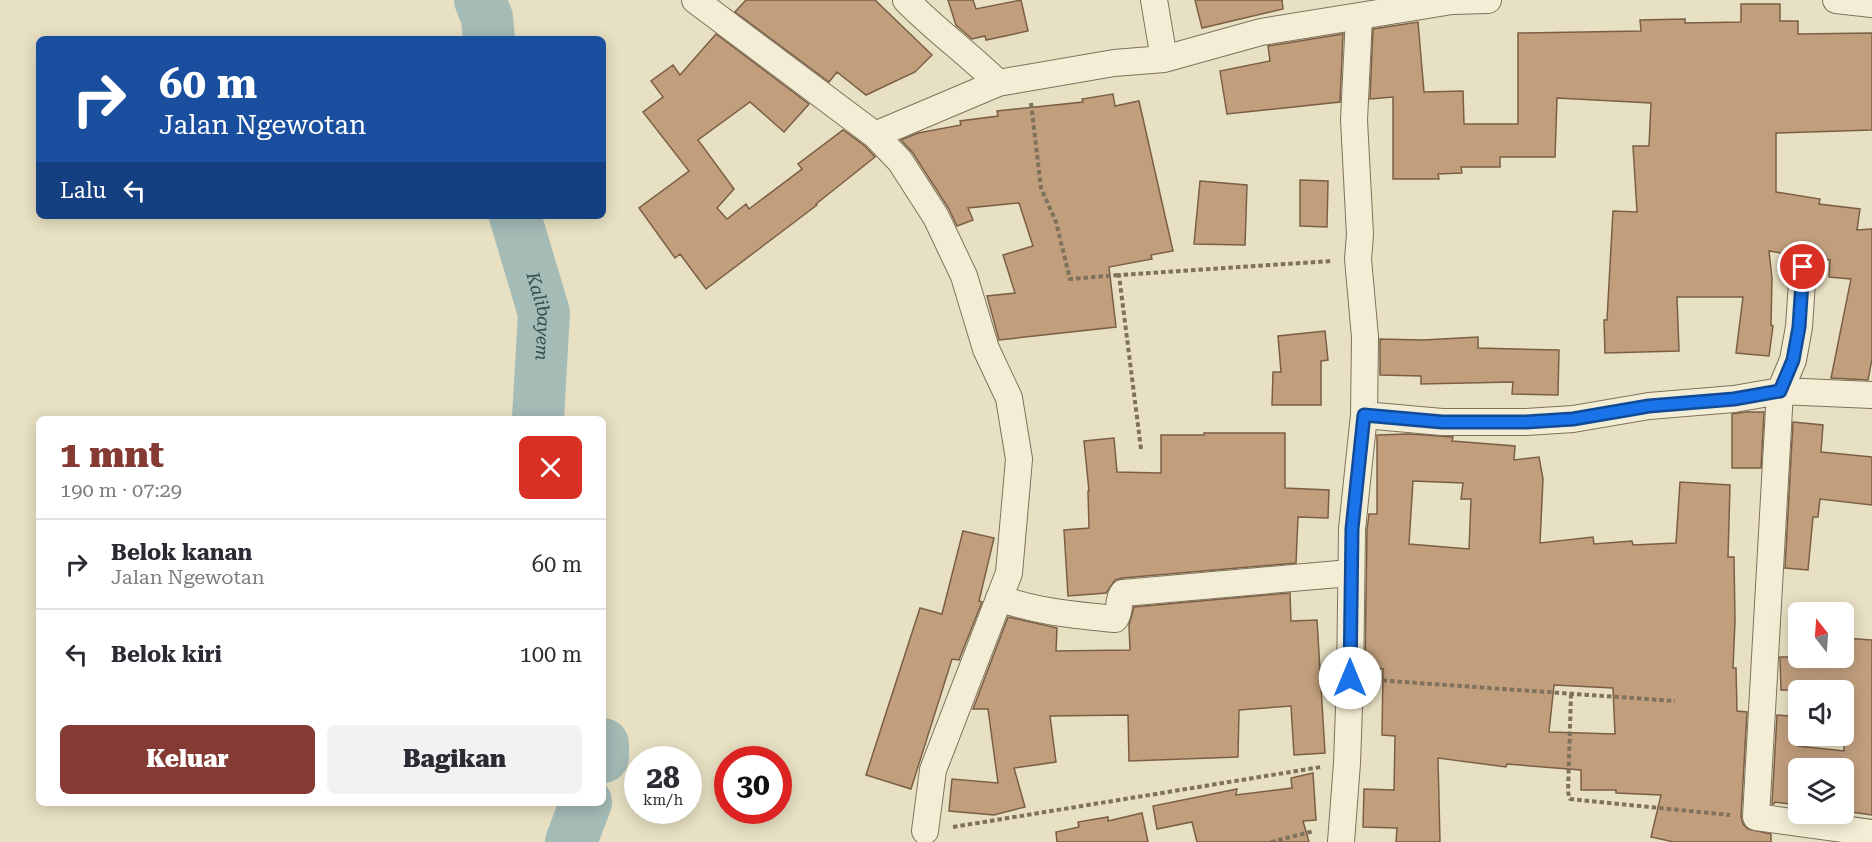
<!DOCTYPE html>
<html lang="id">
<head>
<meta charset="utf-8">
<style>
  :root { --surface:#fff; --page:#f2f2f3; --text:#2b2b33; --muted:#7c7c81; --line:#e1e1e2; --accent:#863a34 }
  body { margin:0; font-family:"Roboto Serif",serif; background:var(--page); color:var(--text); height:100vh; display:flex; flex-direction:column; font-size:22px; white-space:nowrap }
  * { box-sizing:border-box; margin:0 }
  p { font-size:20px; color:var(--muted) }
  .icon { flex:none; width:33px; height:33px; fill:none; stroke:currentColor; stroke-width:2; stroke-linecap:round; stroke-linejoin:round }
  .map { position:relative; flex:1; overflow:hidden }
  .sheet { position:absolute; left:36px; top:416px; width:570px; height:390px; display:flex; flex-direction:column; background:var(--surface); border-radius:9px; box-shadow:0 3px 15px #0003 }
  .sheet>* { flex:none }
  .top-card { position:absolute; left:36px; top:36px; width:570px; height:183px; border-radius:9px; box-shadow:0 3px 15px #0003; background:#1a4fa0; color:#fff; overflow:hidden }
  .needle { width:39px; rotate:343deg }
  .buttons { position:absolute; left:1788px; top:602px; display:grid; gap:12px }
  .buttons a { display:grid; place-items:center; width:66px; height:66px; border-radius:9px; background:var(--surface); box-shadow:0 3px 15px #0003; font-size:30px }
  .speed { position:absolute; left:624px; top:746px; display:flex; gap:12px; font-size:30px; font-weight:700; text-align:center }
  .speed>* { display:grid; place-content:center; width:78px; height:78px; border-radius:50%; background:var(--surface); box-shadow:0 3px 15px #0003; line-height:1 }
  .speed small { font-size:15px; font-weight:400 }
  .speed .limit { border:9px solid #d22; background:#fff; color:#111 }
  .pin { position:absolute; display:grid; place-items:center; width:51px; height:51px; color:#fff; margin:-26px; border:3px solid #fff; border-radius:50%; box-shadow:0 2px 6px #0007 }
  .me { position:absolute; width:66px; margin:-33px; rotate:0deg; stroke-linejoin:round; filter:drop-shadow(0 0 4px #0008) }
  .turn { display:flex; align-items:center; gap:21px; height:126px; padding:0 24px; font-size:27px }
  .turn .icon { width:78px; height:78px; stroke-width:2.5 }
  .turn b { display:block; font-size:42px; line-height:51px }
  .then { display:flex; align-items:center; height:57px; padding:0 24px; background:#0003; gap:12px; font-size:22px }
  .round { display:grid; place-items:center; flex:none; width:63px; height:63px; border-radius:9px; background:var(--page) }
  .head { display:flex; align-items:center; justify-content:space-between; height:102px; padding:0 24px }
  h1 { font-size:36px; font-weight:800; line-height:45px; color:var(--accent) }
  .cta { display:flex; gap:12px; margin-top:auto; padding:12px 24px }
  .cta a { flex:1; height:69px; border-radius:9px; background:var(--accent); color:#fff; font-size:24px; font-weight:800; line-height:69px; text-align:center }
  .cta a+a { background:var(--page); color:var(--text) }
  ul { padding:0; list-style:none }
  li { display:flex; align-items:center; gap:18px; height:90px; padding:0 24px; border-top:2px solid var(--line) }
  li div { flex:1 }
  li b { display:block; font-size:22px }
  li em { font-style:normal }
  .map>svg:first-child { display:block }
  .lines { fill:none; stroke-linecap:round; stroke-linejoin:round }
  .river { stroke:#a4bbb6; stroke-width:52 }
  .building { fill:#c19f7d; stroke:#7b5f45; stroke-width:1.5; fill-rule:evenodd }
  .street-casing { stroke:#7f725c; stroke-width:28 }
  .path { stroke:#7f725c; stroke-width:4; stroke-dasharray:4.5 3; stroke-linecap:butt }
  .street { stroke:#f4edd5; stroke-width:26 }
  .route-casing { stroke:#114b97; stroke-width:15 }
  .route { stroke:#1a73e8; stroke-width:10 }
  .labels { text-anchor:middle; stroke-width:6; stroke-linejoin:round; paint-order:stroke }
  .water-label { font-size:18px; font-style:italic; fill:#2f4e4f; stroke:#f0ead1 }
</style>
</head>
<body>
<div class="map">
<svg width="1872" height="842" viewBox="0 0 1872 842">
  <rect width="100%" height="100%" fill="#e7e0c3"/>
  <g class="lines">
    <g class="river">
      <path d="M480 0 487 18 489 39"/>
      <path id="s1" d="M515 216 544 313 538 418"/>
      <path d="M603 744V757"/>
      <path d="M571 842 586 802"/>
    </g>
  </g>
  <path class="building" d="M746 0H875L932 55 915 72 866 95 837 72 829 82 735 12Z
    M948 0H973L976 9 1021 0 1028 31 986 40 985 36 972 39 956 25Z
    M1195 0H1282L1283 9 1202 28Z
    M1741 4H1780V21H1798V34L1872 33V130L1776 133V192L1820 199 1819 204 1860 209 1857 230 1872 229V359L1868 380 1831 378 1851 279 1829 277 1830 260 1815 258 1805 252 1794 255 1769 251 1772 278 1771 325 1773 326 1769 356 1736 353 1743 297H1677L1679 351 1605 353 1604 320H1607L1613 211 1637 212 1633 146H1649L1651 103 1557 98 1555 157H1500V167H1461L1462 173 1438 174 1439 179H1393V97L1370 99 1373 29 1418 22 1424 92 1463 91 1464 124H1518V33L1641 31 1640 20 1685 19V23L1741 22Z
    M716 34 809 104 784 132 750 102 698 140 734 189 717 208 727 219 746 204 749 209 802 169 798 164 843 130 865 146 875 157 816 204 817 205 706 289 680 254 675 258 639 208 689 171 643 112 663 97 651 81 673 65 680 75Z
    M1343 34 1340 102 1227 114 1220 71 1270 61 1268 46Z
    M1113 94 1115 106 1139 101 1173 251 1151 255 1152 259 1109 267 1116 327 999 340 987 296 1015 293 1003 255 1033 246 1019 203 968 208 973 220 957 226 949 209 913 153 901 140 918 133 961 125 960 121 998 116 997 111 1083 102 1082 99Z
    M1300 180 1328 181 1327 227 1300 226Z
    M1200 181 1247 185 1245 245 1194 244Z
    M1325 331 1328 360 1321 361V405H1272L1273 372H1281L1278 336Z
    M1478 337V348L1559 350 1558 395 1512 394 1513 382 1421 384V376L1380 375V339L1423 340Z
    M1745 412H1764L1761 468H1732V414Z
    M1793 422 1823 425 1821 452 1872 457V505L1820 499 1818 517H1813L1808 570 1785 568Z
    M1204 433H1285V488L1329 490 1328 518 1298 517 1296 563 1122 578 1115 580 1106 593 1068 596 1064 530 1089 528 1088 491H1089L1084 441 1114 438 1117 472 1161 473V435H1204Z
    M1409 434 1453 437 1452 441 1515 446 1514 460 1539 457 1543 479 1540 543 1593 537 1594 544 1632 541 1633 545 1676 543 1680 482 1730 485 1728 557H1734L1735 621 1733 668H1736L1737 711 1747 712 1741 817 1743 824 1748 829 1771 834V842H1674L1651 837 1661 795 1616 793V790H1581V770L1507 764 1506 767 1438 758 1440 842H1396L1397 828 1363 827 1364 789 1394 790 1395 736 1382 735 1383 669 1365 667 1367 530 1369 514H1377V435ZM1413 481 1463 483 1461 499H1471L1469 549 1409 544ZM1554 685 1613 688 1615 734 1549 732Z
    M963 531 994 538 979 601 982 602 959 660 952 659 911 789 866 775 920 608 942 614Z
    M1290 593 1291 621 1317 620 1325 753 1294 755 1291 706 1239 710 1238 757 1129 761 1128 715 1050 716 1056 762 1014 768 1025 807 994 815 949 811 952 779 998 783 988 709H973L1008 617 1057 628 1056 651 1130 650 1129 625 1134 607Z
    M1844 638 1872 640V815L1844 811V768H1798V805L1775 802 1774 804H1772L1777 715 1798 717V746L1844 751V690H1781L1780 657H1844Z
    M1313 773 1316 820 1303 821 1309 842H1197L1192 822 1157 829 1153 806 1237 789 1236 795 1292 788 1291 778Z
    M1142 813 1148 842H1057L1056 832 1079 827 1078 822 1108 817V821Z"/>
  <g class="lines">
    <g class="street-casing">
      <path id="street" d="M695 0 875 135 900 161 936 217 964 276 986 349 1009 398 1019 459 1009 573 933 770 925 831
        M906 0C935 30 969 54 998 83
        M1154 0 1164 59
        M1836 0 1872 4
        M875 135 998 83 1114 63 1164 59 1261 32 1452 1 1488 0
        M1803 267 1799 327 1793 360 1780 391 1756 817 1872 833
        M1364 415 1442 422H1526L1573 419 1649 406 1734 399 1780 391 1872 395
        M999 598C1037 612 1075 615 1115 619 1121 612 1117 600 1123 593L1350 573
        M1341 842 1347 763 1350 679 1352 529 1364 415 1365 337 1358 259 1360 235 1354 120 1359 17"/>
    </g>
    <path class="path" d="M1031 103 1041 188 1056 222 1070 279 1119 275
      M1141 449 1119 275 1332 261
      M1375 680 1675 701
      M1571 694 1568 792 1570 799 1730 815
      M953 827 1321 767
      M1271 842 1314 831"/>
    <use href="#street" class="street"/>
  </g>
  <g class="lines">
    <g class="route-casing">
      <path id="route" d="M1350 678 1352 529 1364 415 1442 422H1526L1573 419 1649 406 1734 399 1780 391 1793 360 1799 327 1803 267"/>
    </g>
    <use href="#route" class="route"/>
  </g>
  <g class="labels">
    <g class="water-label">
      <text dy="6" stroke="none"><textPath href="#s1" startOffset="104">Kalibayem</textPath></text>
    </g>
  </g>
</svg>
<div class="buttons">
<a><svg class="needle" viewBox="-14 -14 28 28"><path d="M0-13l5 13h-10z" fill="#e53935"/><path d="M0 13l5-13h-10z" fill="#7c7c81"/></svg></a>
<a><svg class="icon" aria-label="sound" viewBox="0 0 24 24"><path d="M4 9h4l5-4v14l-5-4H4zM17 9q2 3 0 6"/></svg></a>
<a><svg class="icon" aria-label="layers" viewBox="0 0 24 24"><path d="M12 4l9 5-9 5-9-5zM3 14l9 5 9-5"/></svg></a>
</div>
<div class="speed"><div>28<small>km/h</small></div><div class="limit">30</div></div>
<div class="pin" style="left:1803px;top:267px;background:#d93025"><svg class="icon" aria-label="arrive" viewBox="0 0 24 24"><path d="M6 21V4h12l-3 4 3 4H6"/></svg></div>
<svg class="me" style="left:1350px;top:678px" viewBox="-20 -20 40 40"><circle r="19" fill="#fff"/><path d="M0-13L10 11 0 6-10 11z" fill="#1a73e8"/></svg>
<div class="top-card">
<div class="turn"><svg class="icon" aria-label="right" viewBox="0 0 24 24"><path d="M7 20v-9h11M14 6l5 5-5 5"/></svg><div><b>60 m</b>Jalan Ngewotan</div></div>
<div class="then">Lalu<svg class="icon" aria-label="left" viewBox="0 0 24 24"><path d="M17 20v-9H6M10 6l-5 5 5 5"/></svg></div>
</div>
<section class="sheet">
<div class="head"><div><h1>1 mnt</h1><p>190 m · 07:29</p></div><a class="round" style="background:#d93025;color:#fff"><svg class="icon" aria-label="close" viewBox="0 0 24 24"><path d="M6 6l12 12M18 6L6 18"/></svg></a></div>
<ul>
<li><svg class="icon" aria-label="right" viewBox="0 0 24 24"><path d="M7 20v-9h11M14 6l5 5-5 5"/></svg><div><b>Belok kanan</b><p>Jalan Ngewotan</p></div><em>60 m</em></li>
<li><svg class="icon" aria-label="left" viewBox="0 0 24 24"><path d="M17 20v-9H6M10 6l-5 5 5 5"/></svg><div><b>Belok kiri</b></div><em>100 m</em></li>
</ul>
<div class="cta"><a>Keluar</a><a>Bagikan</a></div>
</section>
</div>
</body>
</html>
